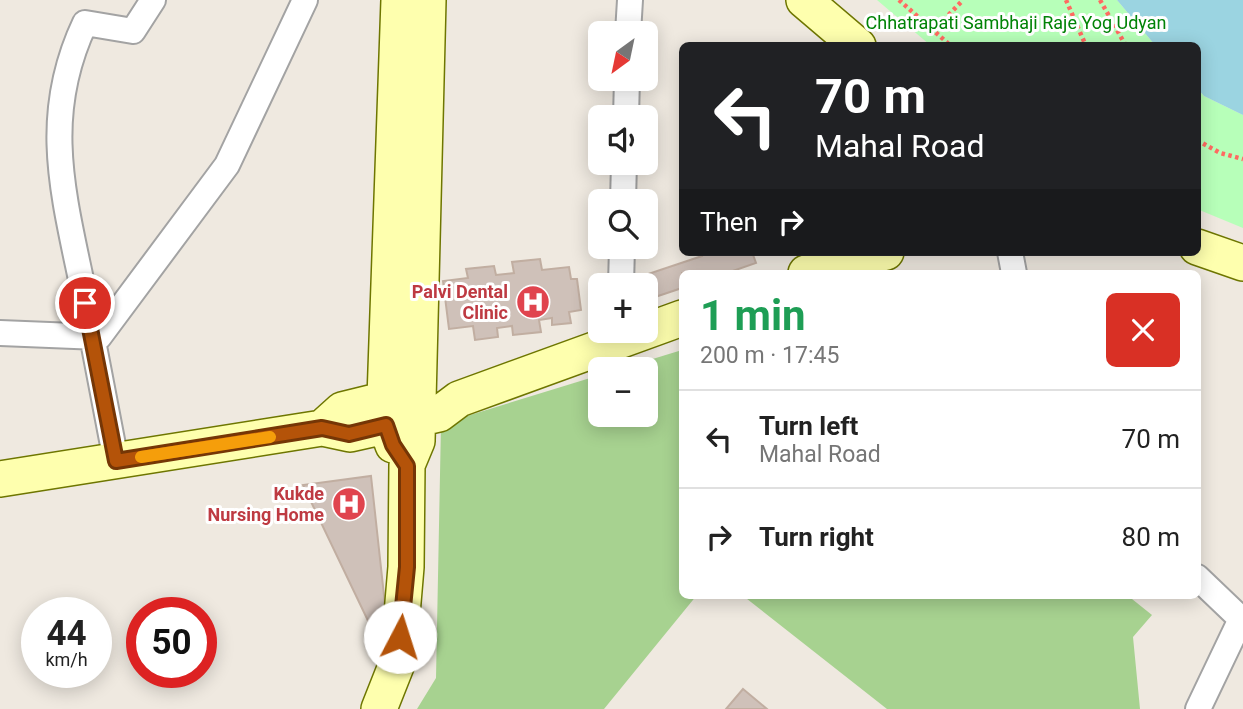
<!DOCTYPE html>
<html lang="en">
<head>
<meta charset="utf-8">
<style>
  :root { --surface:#fff; --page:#f2f2f2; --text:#222; --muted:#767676; --line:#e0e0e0 }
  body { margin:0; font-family:Roboto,sans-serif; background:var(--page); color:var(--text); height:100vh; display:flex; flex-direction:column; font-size:26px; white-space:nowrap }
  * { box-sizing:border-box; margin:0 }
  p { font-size:23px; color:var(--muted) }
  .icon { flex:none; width:38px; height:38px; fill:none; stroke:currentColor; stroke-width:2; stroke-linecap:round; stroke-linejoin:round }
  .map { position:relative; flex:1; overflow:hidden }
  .details { position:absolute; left:679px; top:270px; width:522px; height:329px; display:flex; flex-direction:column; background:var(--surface); border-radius:10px; box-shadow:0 4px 18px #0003 }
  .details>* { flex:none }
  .hud { position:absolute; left:679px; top:42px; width:522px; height:214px; border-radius:10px; box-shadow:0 4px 18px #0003; background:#202124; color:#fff; overflow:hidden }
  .needle { width:46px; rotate:213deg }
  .tools { position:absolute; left:588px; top:21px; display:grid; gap:14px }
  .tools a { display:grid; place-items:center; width:70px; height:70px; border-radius:10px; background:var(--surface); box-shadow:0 4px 18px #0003; font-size:35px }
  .speed { position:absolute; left:21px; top:597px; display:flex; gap:14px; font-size:35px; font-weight:700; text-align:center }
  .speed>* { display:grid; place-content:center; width:91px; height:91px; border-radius:50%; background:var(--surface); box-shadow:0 4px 18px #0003; line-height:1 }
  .speed small { font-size:18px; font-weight:400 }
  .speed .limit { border:10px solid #d22; background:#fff; color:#111 }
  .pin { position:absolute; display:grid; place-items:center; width:60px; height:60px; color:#fff; margin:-30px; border:4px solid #fff; border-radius:50%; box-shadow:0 2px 7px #0007 }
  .me { position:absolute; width:77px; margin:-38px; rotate:5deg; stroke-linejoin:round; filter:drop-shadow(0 0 5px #0008) }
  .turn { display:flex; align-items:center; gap:24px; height:147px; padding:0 21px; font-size:32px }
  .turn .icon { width:91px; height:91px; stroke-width:2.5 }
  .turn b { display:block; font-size:49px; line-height:60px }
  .then { display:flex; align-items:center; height:66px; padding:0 21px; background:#0003; gap:14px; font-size:26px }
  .round { display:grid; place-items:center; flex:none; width:74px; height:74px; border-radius:10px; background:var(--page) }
  .summary { display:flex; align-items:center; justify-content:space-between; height:119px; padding:0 21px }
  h1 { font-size:42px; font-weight:700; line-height:52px; color:#1e9e55 }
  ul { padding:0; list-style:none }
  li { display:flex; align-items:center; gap:21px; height:98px; padding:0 21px; border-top:2px solid var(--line) }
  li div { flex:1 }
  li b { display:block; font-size:26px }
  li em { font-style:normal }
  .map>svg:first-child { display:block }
  .forest { fill:#a7d290 }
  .park { fill:#b7ffb9 }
  .water { fill:#9bd4e1 }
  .building { fill:#cfc1b9; stroke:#c1aea1; stroke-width:2 }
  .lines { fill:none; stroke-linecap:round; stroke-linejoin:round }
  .street-casing { stroke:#a3a3a3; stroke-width:28 }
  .secondary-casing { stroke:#6e7600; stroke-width:38 }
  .path { stroke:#ff6a61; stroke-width:4.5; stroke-dasharray:3.5 3.5; stroke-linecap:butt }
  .street { stroke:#fff; stroke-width:24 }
  .secondary { stroke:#feffae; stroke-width:35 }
  .route-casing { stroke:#753606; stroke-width:18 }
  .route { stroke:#b45309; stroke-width:12 }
  .slow { stroke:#f59e0b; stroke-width:12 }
  .labels { text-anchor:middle; stroke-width:6; stroke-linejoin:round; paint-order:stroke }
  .park-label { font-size:18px; fill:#018306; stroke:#fff }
  .health-label { font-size:18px; font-weight:bold; fill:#be3a42; stroke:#fff; text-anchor:end }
</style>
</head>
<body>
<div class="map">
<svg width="1243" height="709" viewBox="0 0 1243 709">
  <rect width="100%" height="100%" fill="#efe9e0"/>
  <path class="forest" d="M682 350V595H697L604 709H417L436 678 441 424 600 375V415H646V369H620Z
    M742 595H1127L1152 615 1133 637 1140 709H887Z"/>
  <path class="park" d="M877 0H1117L1155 45H930Z
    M1197 88 1204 96 1243 115V228L1197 209Z"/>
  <path class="water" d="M1117 0H1243V115L1204 96 1197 88V46L1155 45Z"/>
  <path class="building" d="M701 252H752L756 263 727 273H682V288L646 300V285H632L630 280 702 256Z
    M540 259 542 270 569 267 571 279H577L581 310 569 312 571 323 552 325V318L539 320 541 332 513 335 512 326 497 328 498 337 475 340 473 326 449 329 443 281 468 278 466 269 494 266 496 275 514 273 512 262Z
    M371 476 387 623 371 627 303 485Z
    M743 689 767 709H726Z"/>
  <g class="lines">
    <g class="street-casing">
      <path id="street" d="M628 33 630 0
        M626 117 627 79
        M623 201 624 163
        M1010 252 1014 273
        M621 285 622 247
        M0 333 99 337 227 165 305 0
        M116 461C105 405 95 349 84 294 64 196 40 118 85 23L133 31 153 0
        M1197 577 1241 619 1198 709"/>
    </g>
    <g class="secondary-casing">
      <path id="secondary" d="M804 0 858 46
        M1197 247 1243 263
        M806 273 886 252
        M322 428 342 410 407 394
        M393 445 386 425 385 398 399 0
        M0 479 322 428 350 434 439 414 459 399 682 318
        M379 709 398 661 406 567 407 465 417 441 428 0"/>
    </g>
    <path class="path" d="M899 0 951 46
      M1066 0 1086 46
      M1100 0 1126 46
      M934 30 963 0
      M1197 140 1220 153 1243 159"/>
    <use href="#street" class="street"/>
    <use href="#secondary" class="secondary"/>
  </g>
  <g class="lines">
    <g class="route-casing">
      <path id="route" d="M85 303 116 461 322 428 349 434 386 425 393 445 407 466V567L400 637"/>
    </g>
    <use href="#route" class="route"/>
    <path class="slow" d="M141 457 270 437"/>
  </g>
  <defs>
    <g id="hospital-disc" transform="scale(1.75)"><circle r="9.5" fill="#e0444e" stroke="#fff"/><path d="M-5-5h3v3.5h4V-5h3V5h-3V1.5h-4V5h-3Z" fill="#fff"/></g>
  </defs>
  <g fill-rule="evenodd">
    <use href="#hospital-disc" x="533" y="302"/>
    <use href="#hospital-disc" x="349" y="504"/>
  </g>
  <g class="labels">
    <g class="park-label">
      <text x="1016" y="29">Chhatrapati Sambhaji Raje Yog Udyan</text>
    </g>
    <g class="health-label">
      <text x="508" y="298">Palvi Dental<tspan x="508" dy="21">Clinic</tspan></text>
      <text x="324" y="500">Kukde<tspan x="324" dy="21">Nursing Home</tspan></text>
    </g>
  </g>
</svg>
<div class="tools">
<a><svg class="needle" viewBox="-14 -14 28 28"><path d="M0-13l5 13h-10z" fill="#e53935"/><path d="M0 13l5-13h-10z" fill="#767676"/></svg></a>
<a><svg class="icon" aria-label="sound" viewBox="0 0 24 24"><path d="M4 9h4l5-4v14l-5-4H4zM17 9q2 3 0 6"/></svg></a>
<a><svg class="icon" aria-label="search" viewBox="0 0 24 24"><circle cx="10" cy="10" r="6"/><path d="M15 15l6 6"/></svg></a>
<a>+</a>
<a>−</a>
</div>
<div class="speed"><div>44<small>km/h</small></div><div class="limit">50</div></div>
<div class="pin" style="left:85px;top:303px;background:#d93025"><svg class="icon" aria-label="arrive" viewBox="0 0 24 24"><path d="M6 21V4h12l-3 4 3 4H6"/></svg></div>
<svg class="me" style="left:400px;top:637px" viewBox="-20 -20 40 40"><circle r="19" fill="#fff"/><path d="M0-13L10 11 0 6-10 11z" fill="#b45309"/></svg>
<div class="hud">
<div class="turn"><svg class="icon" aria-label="left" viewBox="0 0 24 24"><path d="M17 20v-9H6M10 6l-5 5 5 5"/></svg><div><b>70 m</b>Mahal Road</div></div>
<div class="then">Then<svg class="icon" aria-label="right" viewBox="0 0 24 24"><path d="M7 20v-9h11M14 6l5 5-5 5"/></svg></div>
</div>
<section class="details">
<div class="summary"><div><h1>1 min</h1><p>200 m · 17:45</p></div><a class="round" style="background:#d93025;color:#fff"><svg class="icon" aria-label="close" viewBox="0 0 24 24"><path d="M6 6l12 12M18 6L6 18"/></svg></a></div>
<ul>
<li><svg class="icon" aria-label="left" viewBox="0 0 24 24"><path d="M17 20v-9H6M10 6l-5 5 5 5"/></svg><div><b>Turn left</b><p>Mahal Road</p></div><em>70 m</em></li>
<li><svg class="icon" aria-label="right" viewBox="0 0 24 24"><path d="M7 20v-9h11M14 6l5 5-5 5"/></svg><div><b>Turn right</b></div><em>80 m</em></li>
</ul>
</section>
</div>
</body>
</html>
